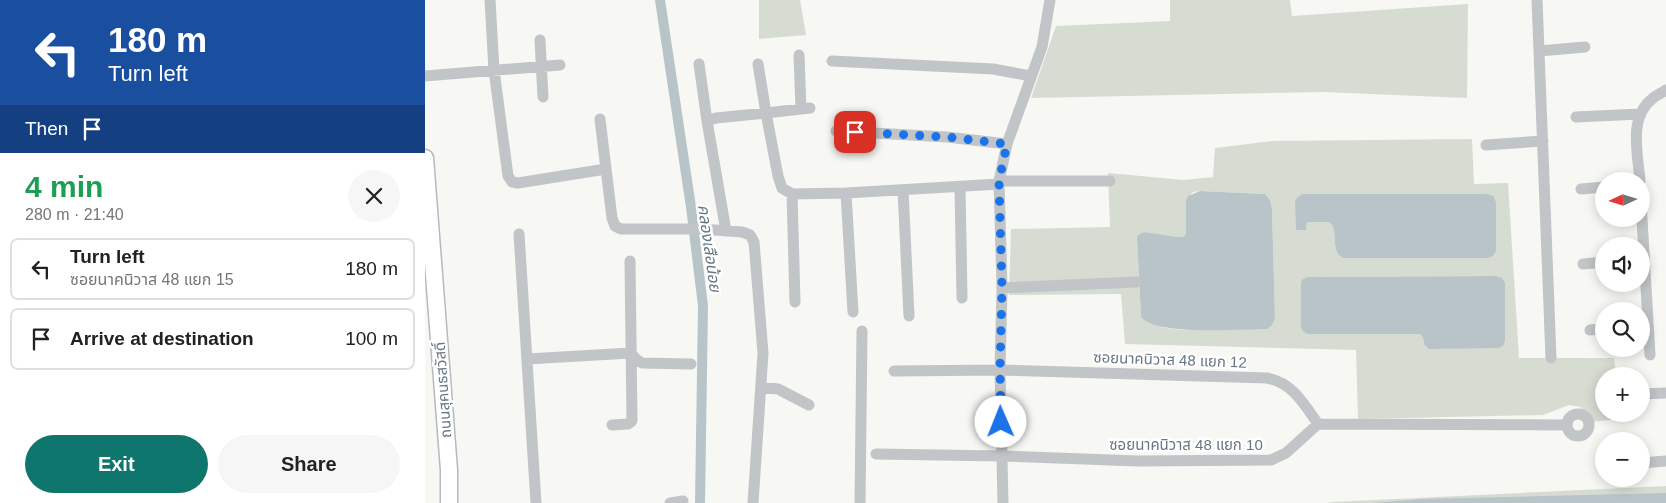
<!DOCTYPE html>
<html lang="en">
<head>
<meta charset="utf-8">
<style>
  :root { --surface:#fff; --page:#f6f6f6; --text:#222; --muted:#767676; --line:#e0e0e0; --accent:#0f766e }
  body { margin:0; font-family:Helvetica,"Noto Sans Thai",sans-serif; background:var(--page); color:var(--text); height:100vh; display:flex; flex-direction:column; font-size:19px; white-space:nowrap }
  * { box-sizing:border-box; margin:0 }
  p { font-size:16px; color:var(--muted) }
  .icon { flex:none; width:28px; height:28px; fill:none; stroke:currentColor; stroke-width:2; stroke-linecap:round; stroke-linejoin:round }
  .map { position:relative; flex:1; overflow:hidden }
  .drawer { display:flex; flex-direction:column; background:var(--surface); width:425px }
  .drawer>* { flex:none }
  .top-card { background:#1a4fa0; color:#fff; overflow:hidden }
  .needle { width:32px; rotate:266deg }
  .tools { position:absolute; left:1170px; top:172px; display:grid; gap:10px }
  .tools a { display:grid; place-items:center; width:55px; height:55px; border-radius:50%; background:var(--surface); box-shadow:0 2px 12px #0003; font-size:25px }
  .pin { position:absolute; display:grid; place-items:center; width:42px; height:42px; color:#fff; margin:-21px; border-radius:10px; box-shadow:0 2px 8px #0006 }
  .me { position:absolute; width:55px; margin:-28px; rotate:359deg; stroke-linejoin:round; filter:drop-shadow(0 0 4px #0008) }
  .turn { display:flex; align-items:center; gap:18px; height:105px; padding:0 25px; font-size:22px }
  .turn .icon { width:65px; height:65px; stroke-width:2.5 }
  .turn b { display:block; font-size:35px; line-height:42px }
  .then { display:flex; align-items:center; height:48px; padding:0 25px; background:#0003; gap:10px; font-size:19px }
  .round { display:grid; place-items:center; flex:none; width:52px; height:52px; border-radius:26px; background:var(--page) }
  .overview { display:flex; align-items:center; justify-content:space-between; height:85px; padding:0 25px }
  h1 { font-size:30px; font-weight:700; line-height:38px; color:#1e9e55 }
  .cta { display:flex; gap:10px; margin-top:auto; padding:10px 25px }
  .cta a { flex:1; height:58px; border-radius:30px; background:var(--accent); color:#fff; font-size:20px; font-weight:700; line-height:58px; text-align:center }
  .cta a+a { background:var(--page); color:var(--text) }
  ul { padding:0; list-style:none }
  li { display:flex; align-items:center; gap:15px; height:62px; margin:0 10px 8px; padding:0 15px; border:2px solid var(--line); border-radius:8px }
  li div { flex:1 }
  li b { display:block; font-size:19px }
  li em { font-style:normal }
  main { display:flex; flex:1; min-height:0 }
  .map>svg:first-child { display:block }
  .green { fill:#d7dcd3; fill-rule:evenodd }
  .water { fill:#b9c4c9 }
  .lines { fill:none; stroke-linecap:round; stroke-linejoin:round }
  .canal { stroke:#b9c4c9; stroke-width:10 }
  .secondary-casing { stroke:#b5babf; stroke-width:19 }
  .minor { stroke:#c1c5c8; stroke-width:11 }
  .secondary { stroke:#fff; stroke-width:16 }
  .route { stroke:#1a73e8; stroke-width:9; stroke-dasharray:0 16.2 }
  .labels { text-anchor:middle; stroke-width:5; stroke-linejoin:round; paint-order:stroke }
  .street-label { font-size:15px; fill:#677785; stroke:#fff }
  .water-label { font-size:16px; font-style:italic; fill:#637881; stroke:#fff }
</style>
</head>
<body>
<main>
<section class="drawer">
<div class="top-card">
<div class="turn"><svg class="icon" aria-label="left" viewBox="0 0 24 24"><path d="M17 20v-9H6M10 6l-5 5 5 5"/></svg><div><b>180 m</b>Turn left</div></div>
<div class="then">Then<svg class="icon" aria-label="arrive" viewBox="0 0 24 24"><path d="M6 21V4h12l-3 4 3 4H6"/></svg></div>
</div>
<div class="overview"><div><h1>4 min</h1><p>280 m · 21:40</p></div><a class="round"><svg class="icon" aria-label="close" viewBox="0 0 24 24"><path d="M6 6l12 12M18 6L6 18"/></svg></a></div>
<ul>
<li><svg class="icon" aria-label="left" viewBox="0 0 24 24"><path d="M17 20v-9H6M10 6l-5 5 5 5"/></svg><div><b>Turn left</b><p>ซอยนาคนิวาส 48 แยก 15</p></div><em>180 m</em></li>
<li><svg class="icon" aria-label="arrive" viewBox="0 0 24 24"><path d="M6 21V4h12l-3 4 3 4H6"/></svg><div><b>Arrive at destination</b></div><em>100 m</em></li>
</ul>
<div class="cta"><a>Exit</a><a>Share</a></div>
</section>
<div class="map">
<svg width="1241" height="503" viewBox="0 0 1241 503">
  <rect width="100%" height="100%" fill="#f7f7f4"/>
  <path class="green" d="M334 0H375L381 35 334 39Z
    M745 0H865L867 16 1043 4 1042 98 899 92 606 98 631 26 745 21Z
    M1047 139 1049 184 1083 183 1094 358H1189L1191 376H1179V414H1194L1195 419 1165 422 1156 407 1144 405 1118 415 933 419 931 350 700 344 696 294 584 295 586 229 685 227 683 173 759 180 788 177 790 148 847 141ZM775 191 840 194 845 200 847 209 850 318 759 330 741 328 718 319 716 317 712 238 720 232 753 237H758L761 234V200L768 192ZM877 194 1062 258 910 249V231L904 222H884L881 224ZM1071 276 999 344 998 338 995 334 878 279 882 277Z
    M1241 486V503H901L908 502Z"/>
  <path class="water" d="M775 191 840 194 845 200 847 209 850 318 847 325 842 329C816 329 731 336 716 317L712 238 713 235 720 232 753 237H758L761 234V200L763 196Z
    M877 194H1061L1068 196 1071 202V251L1068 256 1062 258H919C903 251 916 233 904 222H884L881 224V230H871L870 201 873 197Z
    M1071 276 1077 278 1080 283V341L1078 346 1073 348 1004 349 999 344 998 338 995 334H883L879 332 876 328V282L878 279 882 277Z
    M1241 493V503H947L999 499Z"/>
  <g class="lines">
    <path class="canal" d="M235 0 266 207 278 306 275 503"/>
    <g class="secondary-casing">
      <path id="secondary" d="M0 158 24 470V503"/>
    </g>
    <path class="minor" d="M65 0 69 70 83 176 87 182 93 183 181 169 187 218 190 226 196 229H276L317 232 325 235 329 242 338 353 328 503
      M1112 0 1126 358
      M115 40 118 97
      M1114 51 1160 47
      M374 55 376 109
      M407 61 568 69 606 76
      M274 64 282 121 301 231
      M333 64 341 113 385 108
      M0 76 135 65
      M1151 117 1215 114
      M175 119 181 169
      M282 121 291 118 341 113 353 176 357 188 367 194 421 193 574 184
      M411 131 522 137 582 144
      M1061 145 1118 141
      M574 181H685
      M1215 181C1213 154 1203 118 1227 99 1231 95 1237 93 1241 90
      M535 187 537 298
      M1156 189 1179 187
      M478 190 484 316
      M421 193 428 312
      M367 194 370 302
      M1216 202 1225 355
      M94 234 111 503
      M1158 264 1179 262
      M577 288 711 282
      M1165 330 1179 329
      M206 353 211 359 217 363 266 364
      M102 359 206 353
      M469 371 575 370 842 378C868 383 879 404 893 424
      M336 387 353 389 384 405
      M1216 394 1241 393
      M1142 425a11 11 0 1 1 22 0a11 11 0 1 1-22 0Z
      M187 425 203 424 207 421 205 261
      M451 454 577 456 713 461 846 460 861 453 893 424 1142 425
      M1216 463 1241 461
      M245 503 258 501
      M435 503 437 331
      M578 503 575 370 577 288 574 181 582 144 617 47 625 0"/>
    <use href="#secondary" class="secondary"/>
  </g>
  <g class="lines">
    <path class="route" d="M430 132 522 137 582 144 574 181 577 288 575 370 576 422"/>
  </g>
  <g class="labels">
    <g class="street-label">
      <text transform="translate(745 360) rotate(2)" y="5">ซอยนาคนิวาส 48 แยก 12</text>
      <text transform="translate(18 390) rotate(-94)" y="5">ถนนสุคนธสวัสดิ์</text>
      <text x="761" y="450">ซอยนาคนิวาส 48 แยก 10</text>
    </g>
    <g class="water-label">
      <text transform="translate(285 248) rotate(82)" y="6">คลองเสือน้อย</text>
    </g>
  </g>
</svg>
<div class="tools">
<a><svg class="needle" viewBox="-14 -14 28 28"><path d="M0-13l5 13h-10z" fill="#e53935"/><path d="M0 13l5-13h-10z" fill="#767676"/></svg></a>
<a><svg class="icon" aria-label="sound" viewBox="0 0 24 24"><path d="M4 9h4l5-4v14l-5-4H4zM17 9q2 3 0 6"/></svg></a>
<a><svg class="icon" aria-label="search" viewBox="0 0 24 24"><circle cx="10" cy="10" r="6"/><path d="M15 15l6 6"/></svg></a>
<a>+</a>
<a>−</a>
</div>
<div class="pin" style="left:430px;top:132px;background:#d93025"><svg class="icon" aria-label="arrive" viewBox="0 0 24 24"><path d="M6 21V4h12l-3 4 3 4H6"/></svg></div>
<svg class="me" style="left:576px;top:422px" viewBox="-20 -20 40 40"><circle r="19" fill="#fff"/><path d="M0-13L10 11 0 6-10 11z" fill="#1a73e8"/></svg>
</div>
</main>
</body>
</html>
